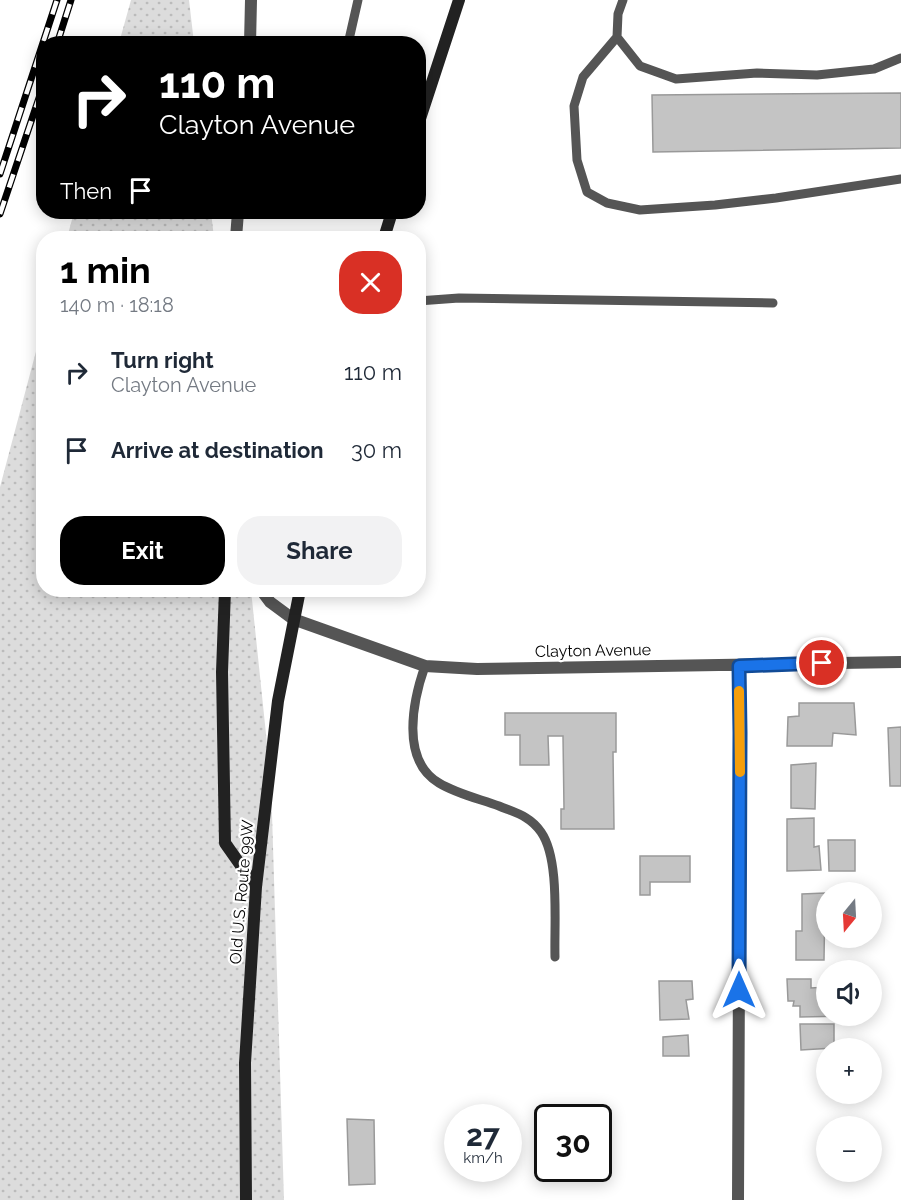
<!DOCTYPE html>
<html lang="en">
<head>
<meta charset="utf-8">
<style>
  :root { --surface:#fff; --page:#f2f2f3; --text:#1f2937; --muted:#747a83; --accent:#000 }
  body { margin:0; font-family:Raleway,sans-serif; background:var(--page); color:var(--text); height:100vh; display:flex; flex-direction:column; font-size:22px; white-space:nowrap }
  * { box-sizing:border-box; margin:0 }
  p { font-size:20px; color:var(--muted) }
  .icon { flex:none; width:33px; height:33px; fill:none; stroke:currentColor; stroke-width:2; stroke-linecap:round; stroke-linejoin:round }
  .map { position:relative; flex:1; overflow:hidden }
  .details { position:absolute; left:36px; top:231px; width:390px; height:366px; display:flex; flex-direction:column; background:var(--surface); border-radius:24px; box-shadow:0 3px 15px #0003 }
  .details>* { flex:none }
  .hud { position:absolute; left:36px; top:36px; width:390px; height:183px; border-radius:24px; box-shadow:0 3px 15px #0003; background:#000; color:#fff; overflow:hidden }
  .needle { width:39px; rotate:198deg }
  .tools { position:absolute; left:816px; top:882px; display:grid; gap:12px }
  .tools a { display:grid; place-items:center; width:66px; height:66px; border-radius:50%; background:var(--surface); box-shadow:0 3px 15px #0003; font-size:30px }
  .speed { position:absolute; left:444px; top:1104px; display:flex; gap:12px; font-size:30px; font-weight:700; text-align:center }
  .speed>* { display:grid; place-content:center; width:78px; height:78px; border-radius:50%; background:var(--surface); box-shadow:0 3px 15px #0003; line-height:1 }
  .speed small { font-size:15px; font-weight:400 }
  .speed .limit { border:3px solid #111; border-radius:9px; background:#fff; color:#111 }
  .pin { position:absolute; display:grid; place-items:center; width:51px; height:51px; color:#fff; margin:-26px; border:3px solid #fff; border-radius:50%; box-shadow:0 2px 6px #0007 }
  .me { position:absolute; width:66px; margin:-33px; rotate:0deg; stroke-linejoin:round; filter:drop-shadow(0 0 4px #0008) }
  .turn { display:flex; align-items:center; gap:21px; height:126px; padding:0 24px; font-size:27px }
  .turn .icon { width:78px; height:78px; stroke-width:2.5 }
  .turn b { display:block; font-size:42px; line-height:51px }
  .then { display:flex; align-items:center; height:57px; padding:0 24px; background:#0003; gap:12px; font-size:22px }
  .round { display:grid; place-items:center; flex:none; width:63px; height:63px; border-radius:24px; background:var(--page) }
  .overview { display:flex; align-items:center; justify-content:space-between; height:102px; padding:0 24px }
  h1 { font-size:36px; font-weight:700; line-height:45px; color:var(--accent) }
  .primary-button { display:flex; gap:12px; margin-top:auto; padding:12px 24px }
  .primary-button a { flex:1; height:69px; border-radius:24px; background:var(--accent); color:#fff; font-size:24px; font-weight:700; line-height:69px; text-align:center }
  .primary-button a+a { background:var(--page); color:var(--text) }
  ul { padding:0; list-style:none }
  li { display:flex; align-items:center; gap:18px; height:78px; padding:0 24px }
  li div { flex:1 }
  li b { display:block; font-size:22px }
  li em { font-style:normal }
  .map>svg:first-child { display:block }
  .grass { fill:url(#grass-dots) }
  .building { fill:#c4c4c4; stroke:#999; stroke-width:1.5 }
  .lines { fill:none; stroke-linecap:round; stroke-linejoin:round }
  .service { stroke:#555; stroke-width:9 }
  .minor { stroke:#555; stroke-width:12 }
  .tertiary { stroke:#555; stroke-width:12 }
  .secondary { stroke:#222; stroke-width:12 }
  .rail-casing { stroke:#000; stroke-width:7 }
  .rail { stroke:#fff; stroke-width:4.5; stroke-dasharray:14; stroke-linecap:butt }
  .route-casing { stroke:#114b97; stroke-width:15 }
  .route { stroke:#1a73e8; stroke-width:10 }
  .slow { stroke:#f59e0b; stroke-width:10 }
  .labels { text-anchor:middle; stroke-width:4.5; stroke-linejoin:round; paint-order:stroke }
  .street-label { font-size:16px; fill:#000; stroke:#fff }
</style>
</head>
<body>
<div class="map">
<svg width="901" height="1200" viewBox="0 0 901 1200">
  <defs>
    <pattern id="grass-dots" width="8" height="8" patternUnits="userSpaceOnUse" patternTransform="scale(1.5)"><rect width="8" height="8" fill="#dcdcdc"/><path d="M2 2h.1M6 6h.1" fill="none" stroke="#bbb" stroke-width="1.8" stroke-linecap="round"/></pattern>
  </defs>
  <rect width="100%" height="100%" fill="#fff"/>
  <path class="grass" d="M131 0H189L194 43H119Z
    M74 212H211L214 238H67Z
    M43 325 44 590H251L271 782 284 1200H0V487Z"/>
  <path class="building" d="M901 93V148L653 152 652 95Z
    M799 703H854L856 735 833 733 832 746H787L788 717 799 716Z
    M505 713H616V752H613L614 829H561V809H564L563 736H548L549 765H520V735H505Z
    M901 727V786H890L888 728Z
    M816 763 815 809 791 808V765Z
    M814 818V847L819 846 821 870 787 871V819Z
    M828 840H855V871H829Z
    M640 856H690V882H650V895H640Z
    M825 893 824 960H796V931H802V894Z
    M787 979H811V988L826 987V1016H849L800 1017V1006H793L794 1001H788Z
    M659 981H692L693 999 686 1000 689 1019 660 1020Z
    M800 1024H834V1048L801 1050Z
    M688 1035 689 1056H663V1037Z
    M347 1119 374 1120 375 1184 349 1185Z"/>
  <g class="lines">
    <path class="service" d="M623 0 618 14 617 37 583 77 574 106 577 160 587 192 607 203 640 210 715 205 776 198 901 179
      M617 37 640 66 676 79 757 73 817 75 874 69 901 58
      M348 44 358 0
      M418 301 459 298 773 303
      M425 666C413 700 400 760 439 783 457 794 480 799 499 806 516 813 530 816 541 832 560 859 554 924 555 957"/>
    <path class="minor" d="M293 619 425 666 477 669 901 662
      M738 1200 740 733 739 666"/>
    <path class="tertiary" d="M250 44 251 0
      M236 238 238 212
      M261 590 270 602 293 619"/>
    <path class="secondary" d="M418 125 459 0
      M384 238 392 212
      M225 590 222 672 225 843 256 887
      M246 1200 245 1063 256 887 278 701 300 590"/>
    <g class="rail-casing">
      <path id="rail" d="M57 44 71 0
        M0 174 57 0
        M0 214 44 83"/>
    </g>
    <use href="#rail" class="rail"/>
  </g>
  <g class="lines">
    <g class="route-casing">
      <path id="route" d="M739 990 740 733 739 666 822 663"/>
    </g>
    <use href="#route" class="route"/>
    <path class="slow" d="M739 691 740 772"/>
  </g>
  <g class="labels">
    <g class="street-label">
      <text transform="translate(593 650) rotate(-1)" y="6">Clayton Avenue</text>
      <text transform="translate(241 892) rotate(-85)" y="6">Old U.S. Route 99W</text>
    </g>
  </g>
</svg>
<div class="tools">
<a><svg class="needle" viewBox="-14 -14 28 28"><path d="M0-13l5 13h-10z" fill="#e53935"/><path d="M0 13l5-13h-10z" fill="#747a83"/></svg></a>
<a><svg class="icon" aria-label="sound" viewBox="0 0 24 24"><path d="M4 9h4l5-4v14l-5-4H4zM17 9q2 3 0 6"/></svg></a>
<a>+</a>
<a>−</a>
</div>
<div class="speed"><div>27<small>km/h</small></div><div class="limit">30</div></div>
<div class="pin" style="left:822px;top:663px;background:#d93025"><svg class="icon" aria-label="arrive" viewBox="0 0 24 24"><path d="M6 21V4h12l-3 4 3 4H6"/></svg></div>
<svg class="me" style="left:739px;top:990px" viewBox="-20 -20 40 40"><path d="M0-17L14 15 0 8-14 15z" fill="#1a73e8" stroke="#fff" stroke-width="4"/></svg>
<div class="hud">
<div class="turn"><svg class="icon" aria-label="right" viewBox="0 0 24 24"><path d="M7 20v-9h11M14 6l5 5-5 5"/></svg><div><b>110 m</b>Clayton Avenue</div></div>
<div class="then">Then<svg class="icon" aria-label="arrive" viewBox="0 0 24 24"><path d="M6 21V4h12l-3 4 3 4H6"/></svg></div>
</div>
<section class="details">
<div class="overview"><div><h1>1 min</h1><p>140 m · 18:18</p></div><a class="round" style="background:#d93025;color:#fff"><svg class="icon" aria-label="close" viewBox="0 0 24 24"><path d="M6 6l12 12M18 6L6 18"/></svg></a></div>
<ul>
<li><svg class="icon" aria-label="right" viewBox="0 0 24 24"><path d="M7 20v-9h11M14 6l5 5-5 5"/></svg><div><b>Turn right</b><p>Clayton Avenue</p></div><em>110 m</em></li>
<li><svg class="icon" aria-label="arrive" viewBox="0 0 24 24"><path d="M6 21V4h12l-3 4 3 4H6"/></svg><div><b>Arrive at destination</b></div><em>30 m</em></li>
</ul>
<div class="primary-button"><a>Exit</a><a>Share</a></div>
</section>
</div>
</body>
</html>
